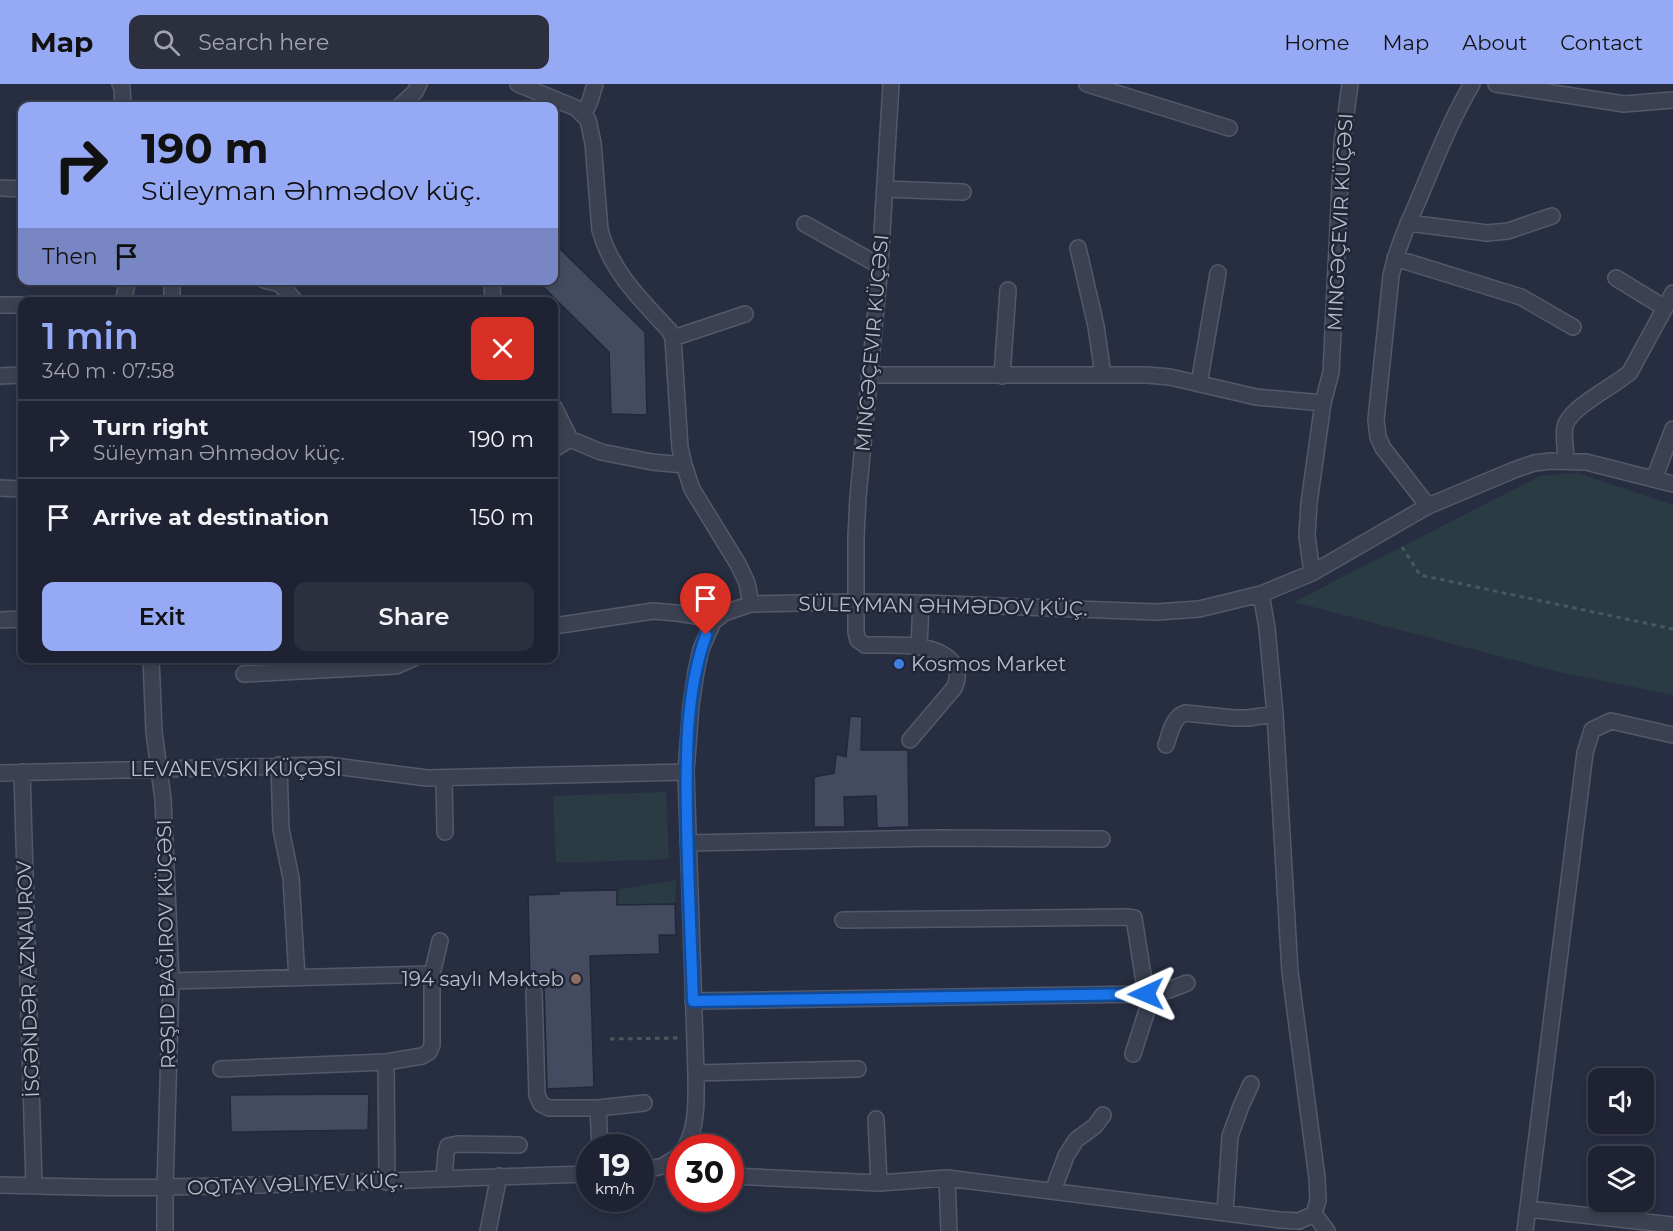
<!DOCTYPE html>
<html lang="en">
<head>
<meta charset="utf-8">
<style>
  :root { --surface:#1e2232; --page:#2b2f3e; --text:#f1f3f6; --muted:#a1a4ac; --line:#3c3f4d; --accent:#96a9f4 }
  body { margin:0; font-family:Montserrat,sans-serif; background:var(--page); color:var(--text); height:100vh; display:flex; flex-direction:column; font-size:22px; white-space:nowrap }
  * { box-sizing:border-box; margin:0 }
  p { font-size:20px; color:var(--muted) }
  .icon { flex:none; width:33px; height:33px; fill:none; stroke:currentColor; stroke-width:2; stroke-linecap:round; stroke-linejoin:round }
  .map { position:relative; flex:1; overflow:hidden }
  .sheet { position:absolute; left:18px; top:213px; width:540px; height:366px; display:flex; flex-direction:column; background:var(--surface); border-radius:12px; box-shadow:0 3px 9px #0003,0 0 0 2px var(--line) }
  .sheet>* { flex:none }
  .banner { position:absolute; left:18px; top:18px; width:540px; height:183px; border-radius:12px; box-shadow:0 3px 9px #0003,0 0 0 2px var(--line); background:#96a9f4; color:#111; overflow:hidden }
  .fabs { position:absolute; left:1588px; top:984px; display:grid; gap:12px }
  .fabs a { display:grid; place-items:center; width:66px; height:66px; border-radius:12px; background:var(--surface); box-shadow:0 3px 9px #0003,0 0 0 2px var(--line); font-size:30px }
  .speed { position:absolute; left:576px; top:1050px; display:flex; gap:12px; font-size:30px; font-weight:700; text-align:center }
  .speed>* { display:grid; place-content:center; width:78px; height:78px; border-radius:50%; background:var(--surface); box-shadow:0 3px 9px #0003,0 0 0 2px var(--line); line-height:1 }
  .speed small { font-size:15px; font-weight:400 }
  .speed .limit { border:9px solid #d22; background:#fff; color:#111 }
  .pin { position:absolute; display:grid; place-items:center; width:51px; height:51px; color:#fff; margin:-62px -26px; border-radius:50% 50% 50% 0; rotate:-45deg; box-shadow:0 0 6px #0007 }
  .pin .icon { rotate:45deg }
  .me { position:absolute; width:66px; margin:-33px; rotate:269deg; stroke-linejoin:round; filter:drop-shadow(0 0 4px #0008) }
  .turn { display:flex; align-items:center; gap:21px; height:126px; padding:0 24px; font-size:27px }
  .turn .icon { width:78px; height:78px; stroke-width:2.5 }
  .turn b { display:block; font-size:42px; line-height:51px }
  .then { display:flex; align-items:center; height:57px; padding:0 24px; background:#0003; gap:12px; font-size:22px }
  .round { display:grid; place-items:center; flex:none; width:63px; height:63px; border-radius:12px; background:var(--page) }
  .headline { display:flex; align-items:center; justify-content:space-between; height:102px; padding:0 24px }
  h1 { font-size:36px; font-weight:600; line-height:45px; color:var(--accent) }
  .action { display:flex; gap:12px; margin-top:auto; padding:12px 24px }
  .action a { flex:1; height:69px; border-radius:12px; background:var(--accent); color:#111; font-size:24px; font-weight:600; line-height:69px; text-align:center }
  .action a+a { background:var(--page); color:var(--text) }
  ul { padding:0; list-style:none }
  li { display:flex; align-items:center; gap:18px; height:78px; padding:0 24px; border-top:2px solid var(--line) }
  li div { flex:1 }
  li b { display:block; font-size:22px }
  li em { font-style:normal }
  header { display:flex; align-items:center; gap:36px; box-sizing:border-box; height:84px; padding:0 30px; background:var(--accent); color:#111 }
  header strong { font-size:28px }
  nav { display:flex; gap:33px; margin-inline-start:auto; font-size:21px }
  .search { width:420px; height:54px; background:var(--page); display:flex; align-items:center; gap:15px; box-sizing:border-box; padding:0 21px; border-radius:12px; color:var(--muted); font-size:22px }
  .map>svg:first-child { display:block }
  .green { fill:#2a3b43 }
  .building { fill:#444b61; stroke:#232839; stroke-width:1.5 }
  .lines { fill:none; stroke-linecap:round; stroke-linejoin:round }
  .minor-casing { stroke:#545969; stroke-width:18 }
  .path { stroke:#48585f; stroke-width:3; stroke-dasharray:4.5 4.5; stroke-linecap:butt }
  .minor { stroke:#3c4151; stroke-width:15 }
  .route-casing { stroke:#114b97; stroke-width:15 }
  .route { stroke:#1a73e8; stroke-width:10 }
  .shop-dot { fill:#3f7fe0; stroke:#212637; stroke-width:2 }
  .education-dot { fill:#8d6e63; stroke:#212637; stroke-width:2 }
  .labels { text-anchor:middle; stroke-width:5; stroke-linejoin:round; paint-order:stroke }
  .street-label { font-size:20px; fill:#b9bdcb; stroke:#212637 }
  .poi-label { font-size:20px; fill:#b9bdcb; stroke:#212637; text-anchor:start }
</style>
</head>
<body>
<header>
<strong>Map</strong>
<div class="search"><svg class="icon" aria-label="search" viewBox="0 0 24 24"><circle cx="10" cy="10" r="6"/><path d="M15 15l6 6"/></svg>Search here</div>
<nav><a>Home</a><a>Map</a><a>About</a><a>Contact</a></nav>
</header>
<div class="map">
<svg width="1673" height="1147" viewBox="0 0 1673 1147">
  <rect width="100%" height="100%" fill="#282e42"/>
  <path class="green" d="M1577 389 1673 421V611L1563 589 1294 518 1540 392Z
    M666 708 669 775 556 779 553 712Z
    M676 796 675 820 617 821V806Z"/>
  <path class="building" d="M554 159 645 248 647 331 611 330 609 268 536 196H554Z
    M850 632 862 633 861 666H908L909 743 877 744 876 712 844 713 845 743H814V693L834 689 836 670 846 673Z
    M617 806V821L675 820 676 851H659L660 870 590 872 594 1003 547 1005 544 900 530 899 528 811 559 810V807Z
    M369 1010 368 1046 231 1048 230 1011Z"/>
  <g class="lines">
    <g class="minor-casing">
      <path id="minor" d="M120 0 122 4 123 22
        M518 0 576 24 588 36 593 59 600 146C611 187 641 216 669 246L673 254 680 364 684 381 692 405 738 480 747 499 751 520
        M891 0 880 182 858 413 856 453V548L858 556 865 561C891 562 939 556 954 581 959 589 958 596 954 604L910 656
        M1087 0 1229 44
        M1496 0 1624 20 1673 16
        M400 22 415 8 419 0
        M584 30 590 17 595 0
        M0 104 22 105
        M885 105 963 108
        M1408 139 1487 149 1508 147 1552 132
        M805 140 880 182
        M1078 164 1096 242 1103 291
        M1395 174 1521 213 1573 243
        M1616 194 1665 224
        M264 196 280 200 296 218
        M492 196 493 218
        M172 197V218
        M123 218 128 196
        M0 221H22
        M673 254 745 230
        M869 291H1147L1170 293 1256 313 1323 319
        M0 292 22 291
        M1002 292 1008 206
        M1199 300 1218 189
        M554 323 570 355
        M554 365 570 355 601 368 652 378 684 381
        M1566 376C1566 367 1563 351 1565 343 1568 324 1615 302 1630 288L1673 209
        M1654 395 1673 345
        M0 404 22 405
        M1428 422 1383 364 1378 353 1376 336 1391 192C1397 162 1411 134 1423 105 1438 69 1452 34 1472 0
        M1312 489 1307 452 1309 419 1323 319 1331 288 1342 60 1350 0
        M0 536 22 535
        M554 542 653 527 677 529 696 532 713 538
        M919 562 921 519
        M151 574 154 648 163 715 171 897 165 1104V1147
        M244 590 396 582 414 574
        M1166 661C1170 649 1173 633 1185 629L1234 634H1248L1275 630
        M279 681 281 745 291 794 297 894
        M22 688 34 1102
        M0 689 327 681 427 694 686 688
        M444 694 445 748
        M688 759 938 754 1102 755
        M843 836 1126 833 1134 834 1148 923 1133 970
        M171 897 432 890
        M534 908 537 1011 541 1020 549 1024H598L644 1019
        M693 917 1146 910 1169 906 1187 899
        M386 978 387 1098
        M221 985 386 978 422 972 429 968 432 961V890L440 857
        M696 989 858 985
        M598 1024 600 1064
        M876 1035 879 1099
        M685 1064C698 1042 696 1014 696 989L686 688 691 621 696 588 701 565 713 538 724 529 751 520 855 518 921 519 1156 528 1199 525 1261 510 1312 489 1428 422 1514 386 1534 379 1551 377 1586 378 1673 400
        M640 1087 663 1082 680 1071
        M730 1092 879 1099 947 1094 1280 1136 1299 1137 1314 1130 1318 1116 1317 1094 1290 888 1275 630 1267 544 1261 510
        M947 1094 949 1147
        M444 1095 446 1069 448 1062 458 1060 519 1061
        M0 1101C56 1102 112 1105 168 1103 308 1101 449 1094 590 1090
        M1053 1107 1066 1072 1076 1056 1095 1042 1103 1031
        M1528 1125 1673 1141
        M1225 1128 1230 1052 1241 1022 1251 1000
        M1314 1130 1327 1147
        M488 1147 499 1092
        M1525 1147 1585 669 1592 646 1611 637 1673 651"/>
    </g>
    <path class="path" d="M1402 463 1420 491 1673 545
      M610 955 680 954"/>
    <use href="#minor" class="minor"/>
  </g>
  <g class="lines">
    <g class="route-casing">
      <path id="route" d="M706 551C685 610 686 676 687 738 688 797 691 857 693 917L1146 910"/>
    </g>
    <use href="#route" class="route"/>
  </g>
  <circle class="shop-dot" cx="899" cy="580" r="6"/>
  <circle class="education-dot" cx="576" cy="895" r="6"/>
  <g class="labels">
    <g class="street-label">
      <text transform="translate(1340 138) rotate(-87)" y="7">MINGƏÇEVIR KÜÇƏSI</text>
      <text transform="translate(872 259) rotate(-85)" y="7">MINGƏÇEVIR KÜÇƏSI</text>
      <text transform="translate(943 522) rotate(1)" y="7">SÜLEYMAN ƏHMƏDOV KÜÇ.</text>
      <text x="236" y="692">LEVANEVSKI KÜÇƏSI</text>
      <text transform="translate(166 860) rotate(-91)" y="7">RƏŞID BAĞIROV KÜÇƏSI</text>
      <text transform="translate(28 895) rotate(-92)" y="7">İSGƏNDƏR AZNAUROV</text>
      <text transform="translate(295 1100) rotate(-2)" y="7">OQTAY VƏLIYEV KÜÇ.</text>
    </g>
    <g class="poi-label">
      <text x="911" y="587">Kosmos Market</text>
      <text x="564" y="902" text-anchor="end">194 saylı Məktəb</text>
    </g>
  </g>
</svg>
<div class="fabs">
<a><svg class="icon" aria-label="sound" viewBox="0 0 24 24"><path d="M4 9h4l5-4v14l-5-4H4zM17 9q2 3 0 6"/></svg></a>
<a><svg class="icon" aria-label="layers" viewBox="0 0 24 24"><path d="M12 4l9 5-9 5-9-5zM3 14l9 5 9-5"/></svg></a>
</div>
<div class="speed"><div>19<small>km/h</small></div><div class="limit">30</div></div>
<div class="pin" style="left:706px;top:551px;background:#d93025"><svg class="icon" aria-label="arrive" viewBox="0 0 24 24"><path d="M6 21V4h12l-3 4 3 4H6"/></svg></div>
<svg class="me" style="left:1146px;top:910px" viewBox="-20 -20 40 40"><path d="M0-17L14 15 0 8-14 15z" fill="#1a73e8" stroke="#fff" stroke-width="4"/></svg>
<div class="banner">
<div class="turn"><svg class="icon" aria-label="right" viewBox="0 0 24 24"><path d="M7 20v-9h11M14 6l5 5-5 5"/></svg><div><b>190 m</b>Süleyman Əhmədov küç.</div></div>
<div class="then">Then<svg class="icon" aria-label="arrive" viewBox="0 0 24 24"><path d="M6 21V4h12l-3 4 3 4H6"/></svg></div>
</div>
<section class="sheet">
<div class="headline"><div><h1>1 min</h1><p>340 m · 07:58</p></div><a class="round" style="background:#d93025;color:#fff"><svg class="icon" aria-label="close" viewBox="0 0 24 24"><path d="M6 6l12 12M18 6L6 18"/></svg></a></div>
<ul>
<li><svg class="icon" aria-label="right" viewBox="0 0 24 24"><path d="M7 20v-9h11M14 6l5 5-5 5"/></svg><div><b>Turn right</b><p>Süleyman Əhmədov küç.</p></div><em>190 m</em></li>
<li><svg class="icon" aria-label="arrive" viewBox="0 0 24 24"><path d="M6 21V4h12l-3 4 3 4H6"/></svg><div><b>Arrive at destination</b></div><em>150 m</em></li>
</ul>
<div class="action"><a>Exit</a><a>Share</a></div>
</section>
</div>
</body>
</html>
